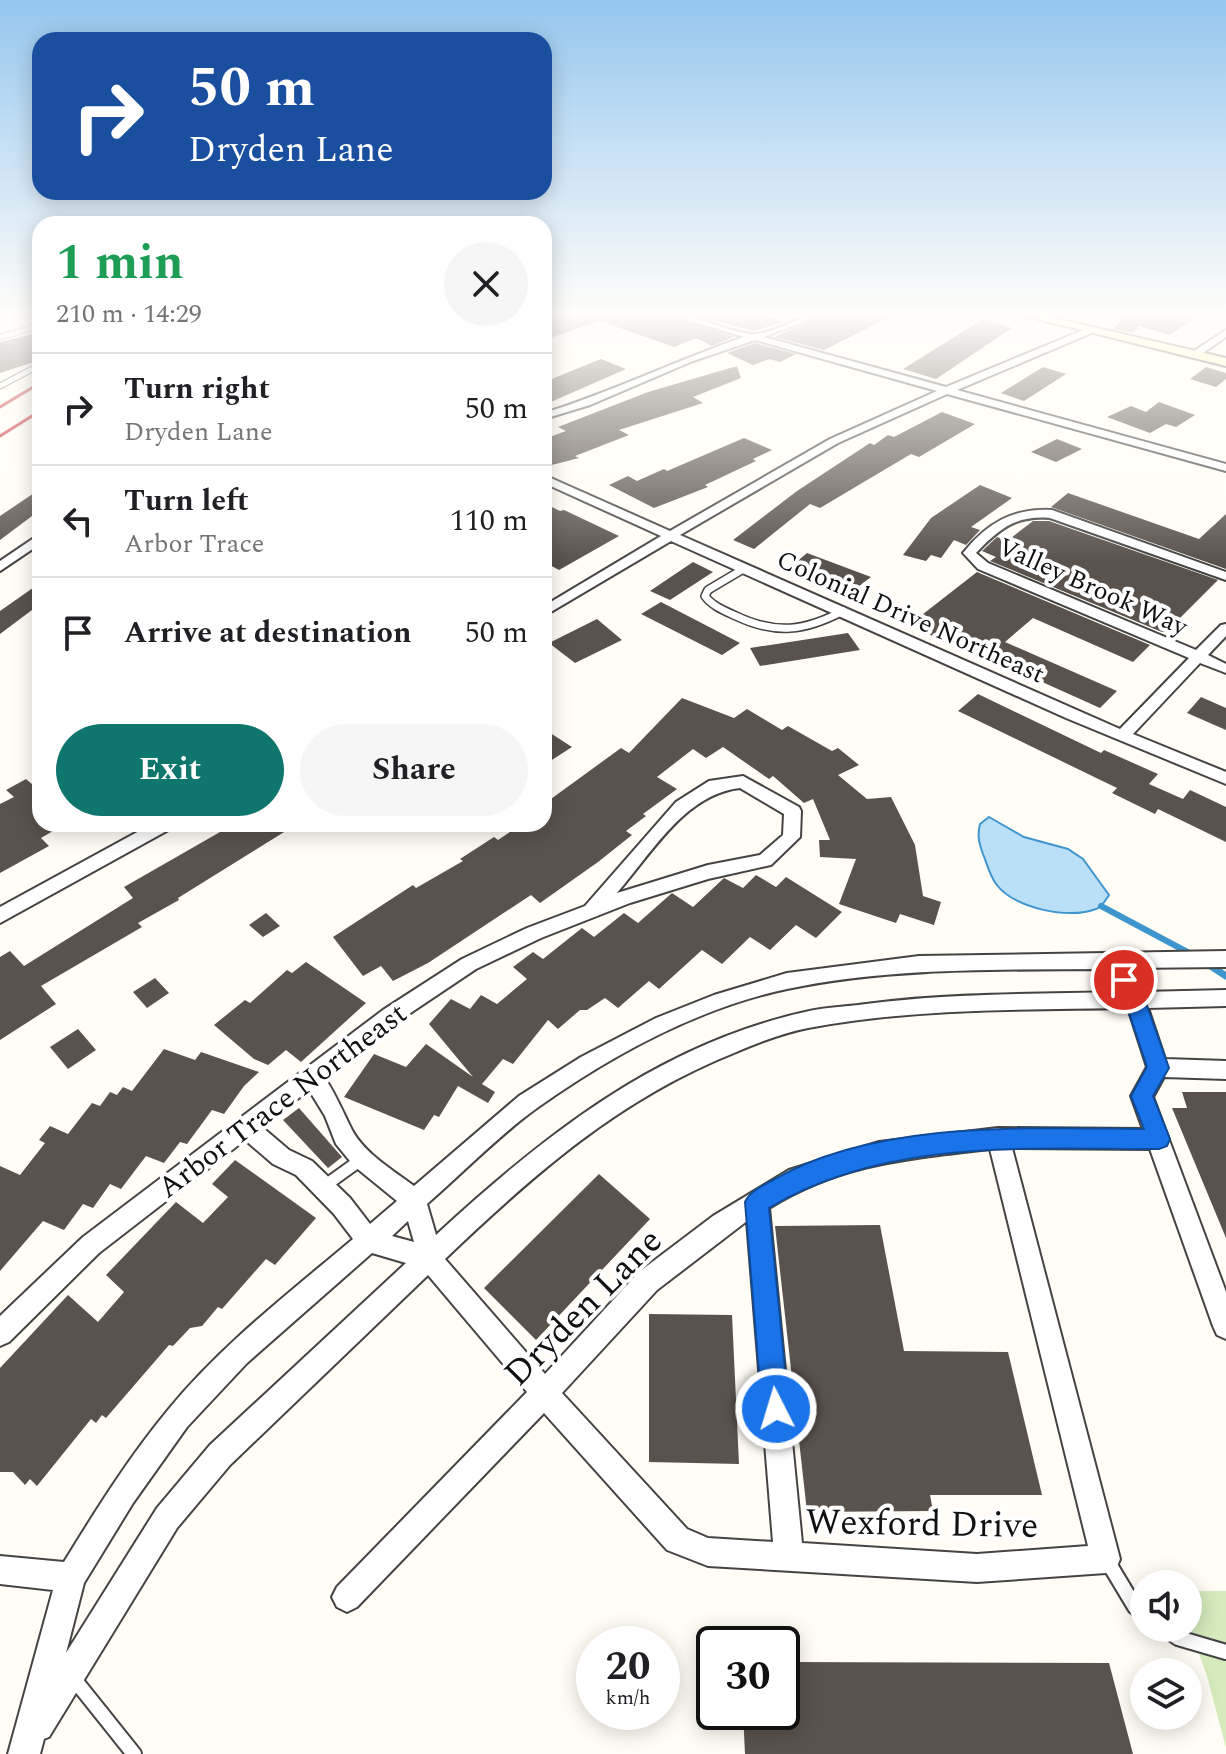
<!DOCTYPE html>
<html lang="en">
<head>
<meta charset="utf-8">
<style>
  :root { --surface:#fff; --page:#f6f6f6; --text:#202124; --muted:#757577; --line:#e0e0e0; --accent:#0f766e }
  body { margin:0; font-family:Spectral,serif; background:var(--page); color:var(--text); height:100vh; display:flex; flex-direction:column; font-size:30px; white-space:nowrap }
  * { box-sizing:border-box; margin:0 }
  p { font-size:26px; color:var(--muted) }
  .icon { flex:none; width:44px; height:44px; fill:none; stroke:currentColor; stroke-width:2; stroke-linecap:round; stroke-linejoin:round }
  .map { position:relative; flex:1; overflow:hidden }
  .sheet { position:absolute; left:32px; top:216px; width:520px; height:616px; display:flex; flex-direction:column; background:var(--surface); border-radius:24px; box-shadow:0 4px 20px #0003 }
  .sheet>* { flex:none }
  .top-card { position:absolute; left:32px; top:32px; width:520px; height:168px; border-radius:24px; box-shadow:0 4px 20px #0003; background:#1a4fa0; color:#fff; overflow:hidden }
  .buttons { position:absolute; left:1130px; top:1570px; display:grid; gap:16px }
  .buttons a { display:grid; place-items:center; width:72px; height:72px; border-radius:50%; background:var(--surface); box-shadow:0 4px 20px #0003; font-size:40px }
  .speed { position:absolute; left:576px; top:1626px; display:flex; gap:16px; font-size:40px; font-weight:700; text-align:center }
  .speed>* { display:grid; place-content:center; width:104px; height:104px; border-radius:50%; background:var(--surface); box-shadow:0 4px 20px #0003; line-height:1 }
  .speed small { font-size:20px; font-weight:400 }
  .speed .limit { border:4px solid #111; border-radius:12px; background:#fff; color:#111 }
  .pin { position:absolute; display:grid; place-items:center; width:68px; height:68px; color:#fff; margin:-34px; border:4px solid #fff; border-radius:50%; box-shadow:0 2px 8px #0007 }
  .me { position:absolute; width:88px; margin:-44px; rotate:355deg; stroke-linejoin:round; filter:drop-shadow(0 0 6px #0008) }
  .turn { display:flex; align-items:center; gap:28px; height:168px; padding:0 24px; font-size:36px }
  .turn .icon { width:104px; height:104px; stroke-width:2.5 }
  .turn b { display:block; font-size:56px; line-height:68px }
  .round { display:grid; place-items:center; flex:none; width:84px; height:84px; border-radius:42px; background:var(--page) }
  .summary { display:flex; align-items:center; justify-content:space-between; height:136px; padding:0 24px }
  h1 { font-size:48px; font-weight:700; line-height:60px; color:#1e9e55 }
  .button { display:flex; gap:16px; margin-top:auto; padding:16px 24px }
  .button a { flex:1; height:92px; border-radius:48px; background:var(--accent); color:#fff; font-size:32px; font-weight:700; line-height:92px; text-align:center }
  .button a+a { background:var(--page); color:var(--text) }
  ul { padding:0; list-style:none }
  li { display:flex; align-items:center; gap:24px; height:112px; padding:0 24px; border-top:2px solid var(--line) }
  li div { flex:1 }
  li b { display:block; font-size:30px }
  li em { font-style:normal }
  .map>svg:first-child { display:block }
  .green { fill:#d5ebbd }
  .water { fill:#b9e0f7; stroke:#3f96cf; stroke-width:2 }
  .lines { fill:none; stroke-linecap:round; stroke-linejoin:round }
  .stream-far1 { stroke:#3f96cf; stroke-width:6 }
  .stream { stroke:#3f96cf; stroke-width:7 }
  .building { fill:#5a524d }
  .service-far3-casing { stroke:#444; stroke-width:7 }
  .service-far2-casing { stroke:#444; stroke-width:10 }
  .service-far1-casing { stroke:#444; stroke-width:15 }
  .service-casing { stroke:#444; stroke-width:18 }
  .minor-casing { stroke:#444; stroke-width:4 }
  .secondary-casing { stroke:#333; stroke-width:4 }
  .service-far3 { stroke:#fff; stroke-width:5 }
  .service-far2 { stroke:#fff; stroke-width:7 }
  .service-far1 { stroke:#fff; stroke-width:11 }
  .service { stroke:#fff; stroke-width:14 }
  .minor { fill:#fff; fill-rule:evenodd }
  .secondary { fill:#fff6b0; fill-rule:evenodd }
  .rail { stroke:#c4262e; stroke-width:3 }
  .route { fill:#1a73e8; stroke:#114b97; stroke-width:2 }
  .labels { text-anchor:middle; stroke-width:8; stroke-linejoin:round; paint-order:stroke }
  .far-street-label { font-size:26px; fill:#111; stroke:#fff }
  .street-label { font-size:30px; fill:#111; stroke:#fff }
  .near-street-label { font-size:36px; fill:#111; stroke:#fff }
</style>
</head>
<body>
<div class="map">
<svg width="1226" height="1754" viewBox="0 0 1226 1754">
  <rect width="100%" height="100%" fill="#fffdf5"/>
  <path class="green" d="M1188 1591H1226V1748L1207 1676 1188 1623Z"/>
  <path class="water" d="M989 817 1024 837 1068 849 1083 859 1109 895C1105 901 1102 907 1096 909 1068 920 1014 908 996 884 990 876 987 864 983 854 979 843 977 836 980 824Z"/>
  <g class="lines">
    <path class="stream-far1" d="M1101 906 1193 955"/>
    <path class="stream" d="M1206 963 1226 976"/>
  </g>
  <path class="building" d="M553 316H672L734 337 712 346 696 338 674 347 600 321 544 340V319Z
    M695 316H763L784 322 754 331Z
    M822 316H892L824 350 774 337Z
    M1120 316H1198L1170 335 1139 326 1133 333 1113 329 1120 321Z
    M983 319 1012 328 936 379 903 369Z
    M40 332V360L0 373V342Z
    M755 343 796 354 780 362 770 359 753 365 727 353Z
    M601 359 626 369 544 405V382Z
    M737 366 741 378 693 397 703 403 619 430 629 435 575 456 579 458 544 467V439L566 431 558 427 648 392Z
    M1043 367 1066 374 1024 401 1001 393Z
    M1206 367 1226 373V379L1216 387 1190 379Z
    M1159 402 1195 415 1176 427 1166 424 1150 433 1107 417 1131 406 1146 412Z
    M942 412 975 424 919 457 911 454 820 508 810 504 754 549 733 540 797 491 870 443 874 445 888 435 894 437Z
    M744 438 772 450 753 459 756 461 705 485 708 487 654 508 609 485 628 476 637 481 664 469 667 471Z
    M1057 439 1082 449 1056 462 1031 452Z
    M980 485 1012 498 971 527 980 530 966 545 954 540 941 558 931 555 926 561 903 555 931 518Z
    M40 489V510L0 540V516Z
    M1068 493 1199 539 1226 514V569L1051 507Z
    M544 503 560 511 564 510 619 536 559 570 544 562Z
    M1033 521H1049L1218 580 1167 631 1162 632 990 561 996 557 982 551 997 537 1007 541Z
    M807 553 871 577 846 596 822 586 826 583 788 569Z
    M693 562 713 572 670 600 650 591Z
    M977 572 1150 645 1133 662 1033 618 1005 642 1117 691 1100 708 1040 681 1037 683 957 643 954 646 909 625Z
    M40 583V604L0 634V611Z
    M661 602 740 643 722 655 641 614Z
    M597 619 622 640 575 663 549 643Z
    M848 633 860 650 760 666 750 648Z
    M978 694 1101 753 1104 750 1158 774 1149 784 1183 799 1190 790 1226 807V842L1158 809 1155 814 1112 793 1117 788 958 711Z
    M1201 697 1226 708V730L1187 713Z
    M682 698 734 718 747 709 782 730 788 726 832 751 838 748 859 765 838 775 867 799 891 797 915 845 923 896 941 902 934 925 900 914 896 923 839 904 856 859 820 857 819 840H830L813 799 804 803 773 776 769 779 723 747 706 758 693 749 657 777 677 789 643 814 646 816 626 831 632 835 598 862 540 903 531 895 428 963 393 981 381 966 363 976 333 937 413 885 416 888 463 861 460 859 494 837 498 840 522 824H544V804L621 748 629 753Z
    M544 729 572 747 544 765Z
    M26 779 40 791V824H65L41 838 49 846 0 873V804L14 797 6 790Z
    M234 824H297L178 898 179 900 138 923 142 927 41 986 56 1004 0 1040V957L10 951 24 966 133 898 124 887Z
    M756 875 776 887 786 877 842 912 816 938 796 925 770 950 750 937 722 964 702 950 659 989 649 981 618 1008 605 998 587 1010H580L558 1029 548 1020 513 1064 503 1059 482 1084 495 1092 488 1103 458 1086 439 1117 434 1115 424 1130 344 1097 374 1054 406 1067 426 1044 473 1077 429 1024 451 999 470 1009 481 995 497 1004 527 979 513 967 533 952 543 959 582 928 594 937 624 913 638 923 672 893 693 907 724 878 743 888Z
    M266 913 280 926 263 937 249 925Z
    M306 962 366 1003 301 1062 286 1050 268 1065 254 1059 214 1025 245 1000 250 1003 287 970 292 973Z
    M155 978 169 993 147 1008 133 992Z
    M78 1029 96 1050 68 1069 50 1047Z
    M164 1049 195 1060 201 1052 259 1072 244 1086 224 1114 212 1110 187 1144 180 1142 164 1163 146 1156 121 1189 110 1184 93 1208 83 1204 64 1230 43 1221 0 1271V1166L20 1175 45 1143 39 1140 50 1126 68 1134 92 1103 100 1106 110 1092 117 1095 123 1087 132 1091Z
    M1182 1092H1226V1238L1172 1108H1187Z
    M299 1108 342 1157 328 1168 283 1120Z
    M235 1160 316 1218 275 1265 266 1259 222 1309 218 1307 202 1326 190 1328 173 1346 169 1345 106 1418 102 1415 96 1423 91 1419 37 1486 30 1479 25 1485 13 1472H0V1368L68 1295 98 1322 124 1292 106 1275 176 1202 203 1223 228 1197 212 1184Z
    M599 1174 650 1219 536 1340 484 1288Z
    M880 1225 904 1351 1008 1352 1042 1495H930L933 1511 807 1512 775 1226Z
    M649 1314 732 1315 739 1464 649 1462Z
    M782 1662 1109 1663 1133 1754H745L743 1712H782Z"/>
  <g class="lines">
    <g class="service-far3-casing">
      <path id="service-far3" d="M0 337 40 326
        M0 386 40 365"/>
    </g>
    <g class="service-far2-casing">
      <path id="service-far2" d="M745 568 708 590 705 596C712 606 725 611 736 616 776 635 805 631 843 611"/>
    </g>
    <g class="service-far1-casing">
      <path id="service-far1" d="M323 1187 362 1159"/>
    </g>
    <g class="service-casing">
      <path id="service" d="M1108 1562 1135 1607 1144 1614
        M1164 1628 1178 1638 1226 1652
        M74 1679 134 1754"/>
    </g>
    <g class="minor-casing">
      <path id="minor" d="M675 316C702 316 732 334 754 334 774 334 796 316 819 316L764 337 946 387 1088 328H1094V332L957 390 1226 464V471L947 394 838 443 680 535 1120 729 1189 658 978 569 963 553C987 523 1013 508 1052 510L1226 572V580L1050 518C1016 515 999 529 976 553L988 563 1196 650 1221 625 1226 624V636L1208 655 1226 664V673L1200 663 1133 734 1226 772V784L1066 718 671 541 544 616V606L661 536 544 483V475L670 531 830 439 937 391 755 340 693 361 590 405 544 419V413C612 392 677 360 744 337Z
        M1226 330V337L1197 357H1191V353Z
        M40 534V544L0 571V561Z
        M743 776 799 807 801 811 800 837 771 865 708 879 630 903 541 938 476 969 397 1022 325 1078C336 1095 343 1112 352 1130 365 1154 393 1170 414 1186L519 1096 581 1057 656 1018 714 995 787 973 919 956 1226 951V967L1128 968 1141 992 1226 990V1006L1148 1008 1165 1059 1226 1061V1079L1164 1077 1153 1097 1226 1292V1339L1217 1335 1213 1326 1150 1149 1012 1148 1120 1559 1116 1569 1106 1573 977 1582 708 1566 667 1550 544 1413 357 1607 347 1612 337 1607 332 1597 337 1587 527 1392 428 1275 230 1465 177 1528 49 1737 44 1739 40 1754H8L53 1590 0 1584V1556L64 1562C96 1510 129 1457 168 1410 221 1345 289 1293 353 1239L334 1214 296 1175 273 1164 245 1140 99 1253 9 1342 0 1346V1316L83 1237 383 1010 462 959 527 928 585 906 676 802 709 781ZM740 788 784 814 783 835 760 855 708 865 617 893C651 854 685 794 740 788ZM1108 969 1120 992C1035 994 950 993 866 1004 846 1007 825 1007 805 1012 658 1045 544 1135 436 1235L427 1204C463 1173 498 1136 537 1108 610 1056 698 1008 787 989 892 967 1001 970 1108 969ZM1128 1008 1147 1067 1131 1096 1143 1129 998 1128 879 1142 789 1170 713 1216 639 1272 545 1374 445 1259C534 1174 619 1099 734 1053 757 1043 783 1033 808 1028 914 1008 1021 1010 1128 1008ZM309 1090 325 1116 336 1144 354 1166 397 1201 370 1224 350 1198 312 1161 289 1150 262 1127ZM990 1149 1088 1546 977 1554 802 1543 769 1208C842 1163 907 1159 990 1149ZM408 1221 414 1242 392 1236ZM747 1221 773 1542 708 1538 687 1529 562 1393 657 1290ZM372 1253 406 1263 210 1445 157 1508 66 1653 84 1583 133 1503 187 1427 247 1363Z
        M152 824H175L172 828 0 923V907Z"/>
    </g>
    <g class="secondary-casing">
      <path id="secondary" d="M1025 316H1045L1226 358V366Z"/>
    </g>
    <use href="#service-far3" class="service-far3"/>
    <use href="#service-far2" class="service-far2"/>
    <use href="#service-far1" class="service-far1"/>
    <use href="#service" class="service"/>
    <use href="#minor" class="minor"/>
    <use href="#secondary" class="secondary"/>
    <path class="rail" d="M0 407 40 383
      M0 436 40 411"/>
  </g>
  <linearGradient id="sky" x2="0" y2="1"><stop stop-color="#95c6ee"/><stop offset="0.56" stop-color="#fffefa"/><stop offset="1" stop-color="#fffefa" stop-opacity="0"/></linearGradient>
  <rect width="1226" height="561" fill="url(#sky)"/>
  <path class="route" d="M1124 972 1131 975 1145 1000 1169 1068 1153 1096 1170 1139 1167 1146 1159 1149C1028 1149 886 1138 769 1208L789 1409 785 1418 776 1422 766 1418 762 1409 745 1202C750 1191 762 1186 773 1180 876 1120 1028 1128 1144 1129L1131 1096 1147 1067 1125 1001 1114 980 1117 975Z"/>
  <g class="labels">
    <g class="far-street-label">
      <text transform="translate(1093 586) rotate(24)" y="9">Valley Brook Way</text>
      <text transform="translate(911 616) rotate(24)" y="9">Colonial Drive Northeast</text>
    </g>
    <g class="street-label">
      <text transform="translate(282 1100) rotate(-37)" y="10">Arbor Trace Northeast</text>
    </g>
    <g class="near-street-label">
      <text transform="translate(582 1306) rotate(-45)" y="13">Dryden Lane</text>
      <text transform="translate(922 1522) rotate(1)" y="13">Wexford Drive</text>
    </g>
  </g>
</svg>
<div class="buttons">
<a><svg class="icon" aria-label="sound" viewBox="0 0 24 24"><path d="M4 9h4l5-4v14l-5-4H4zM17 9q2 3 0 6"/></svg></a>
<a><svg class="icon" aria-label="layers" viewBox="0 0 24 24"><path d="M12 4l9 5-9 5-9-5zM3 14l9 5 9-5"/></svg></a>
</div>
<div class="speed"><div>20<small>km/h</small></div><div class="limit">30</div></div>
<div class="pin" style="left:1124px;top:980px;background:#d93025"><svg class="icon" aria-label="arrive" viewBox="0 0 24 24"><path d="M6 21V4h12l-3 4 3 4H6"/></svg></div>
<svg class="me" style="left:776px;top:1409px" viewBox="-20 -20 40 40"><circle r="17" fill="#1a73e8" stroke="#fff" stroke-width="3"/><path d="M0-11L8 9 0 5-8 9z" fill="#fff"/></svg>
<div class="top-card">
<div class="turn"><svg class="icon" aria-label="right" viewBox="0 0 24 24"><path d="M7 20v-9h11M14 6l5 5-5 5"/></svg><div><b>50 m</b>Dryden Lane</div></div>
</div>
<section class="sheet">
<div class="summary"><div><h1>1 min</h1><p>210 m · 14:29</p></div><a class="round"><svg class="icon" aria-label="close" viewBox="0 0 24 24"><path d="M6 6l12 12M18 6L6 18"/></svg></a></div>
<ul>
<li><svg class="icon" aria-label="right" viewBox="0 0 24 24"><path d="M7 20v-9h11M14 6l5 5-5 5"/></svg><div><b>Turn right</b><p>Dryden Lane</p></div><em>50 m</em></li>
<li><svg class="icon" aria-label="left" viewBox="0 0 24 24"><path d="M17 20v-9H6M10 6l-5 5 5 5"/></svg><div><b>Turn left</b><p>Arbor Trace</p></div><em>110 m</em></li>
<li><svg class="icon" aria-label="arrive" viewBox="0 0 24 24"><path d="M6 21V4h12l-3 4 3 4H6"/></svg><div><b>Arrive at destination</b></div><em>50 m</em></li>
</ul>
<div class="button"><a>Exit</a><a>Share</a></div>
</section>
</div>
</body>
</html>
